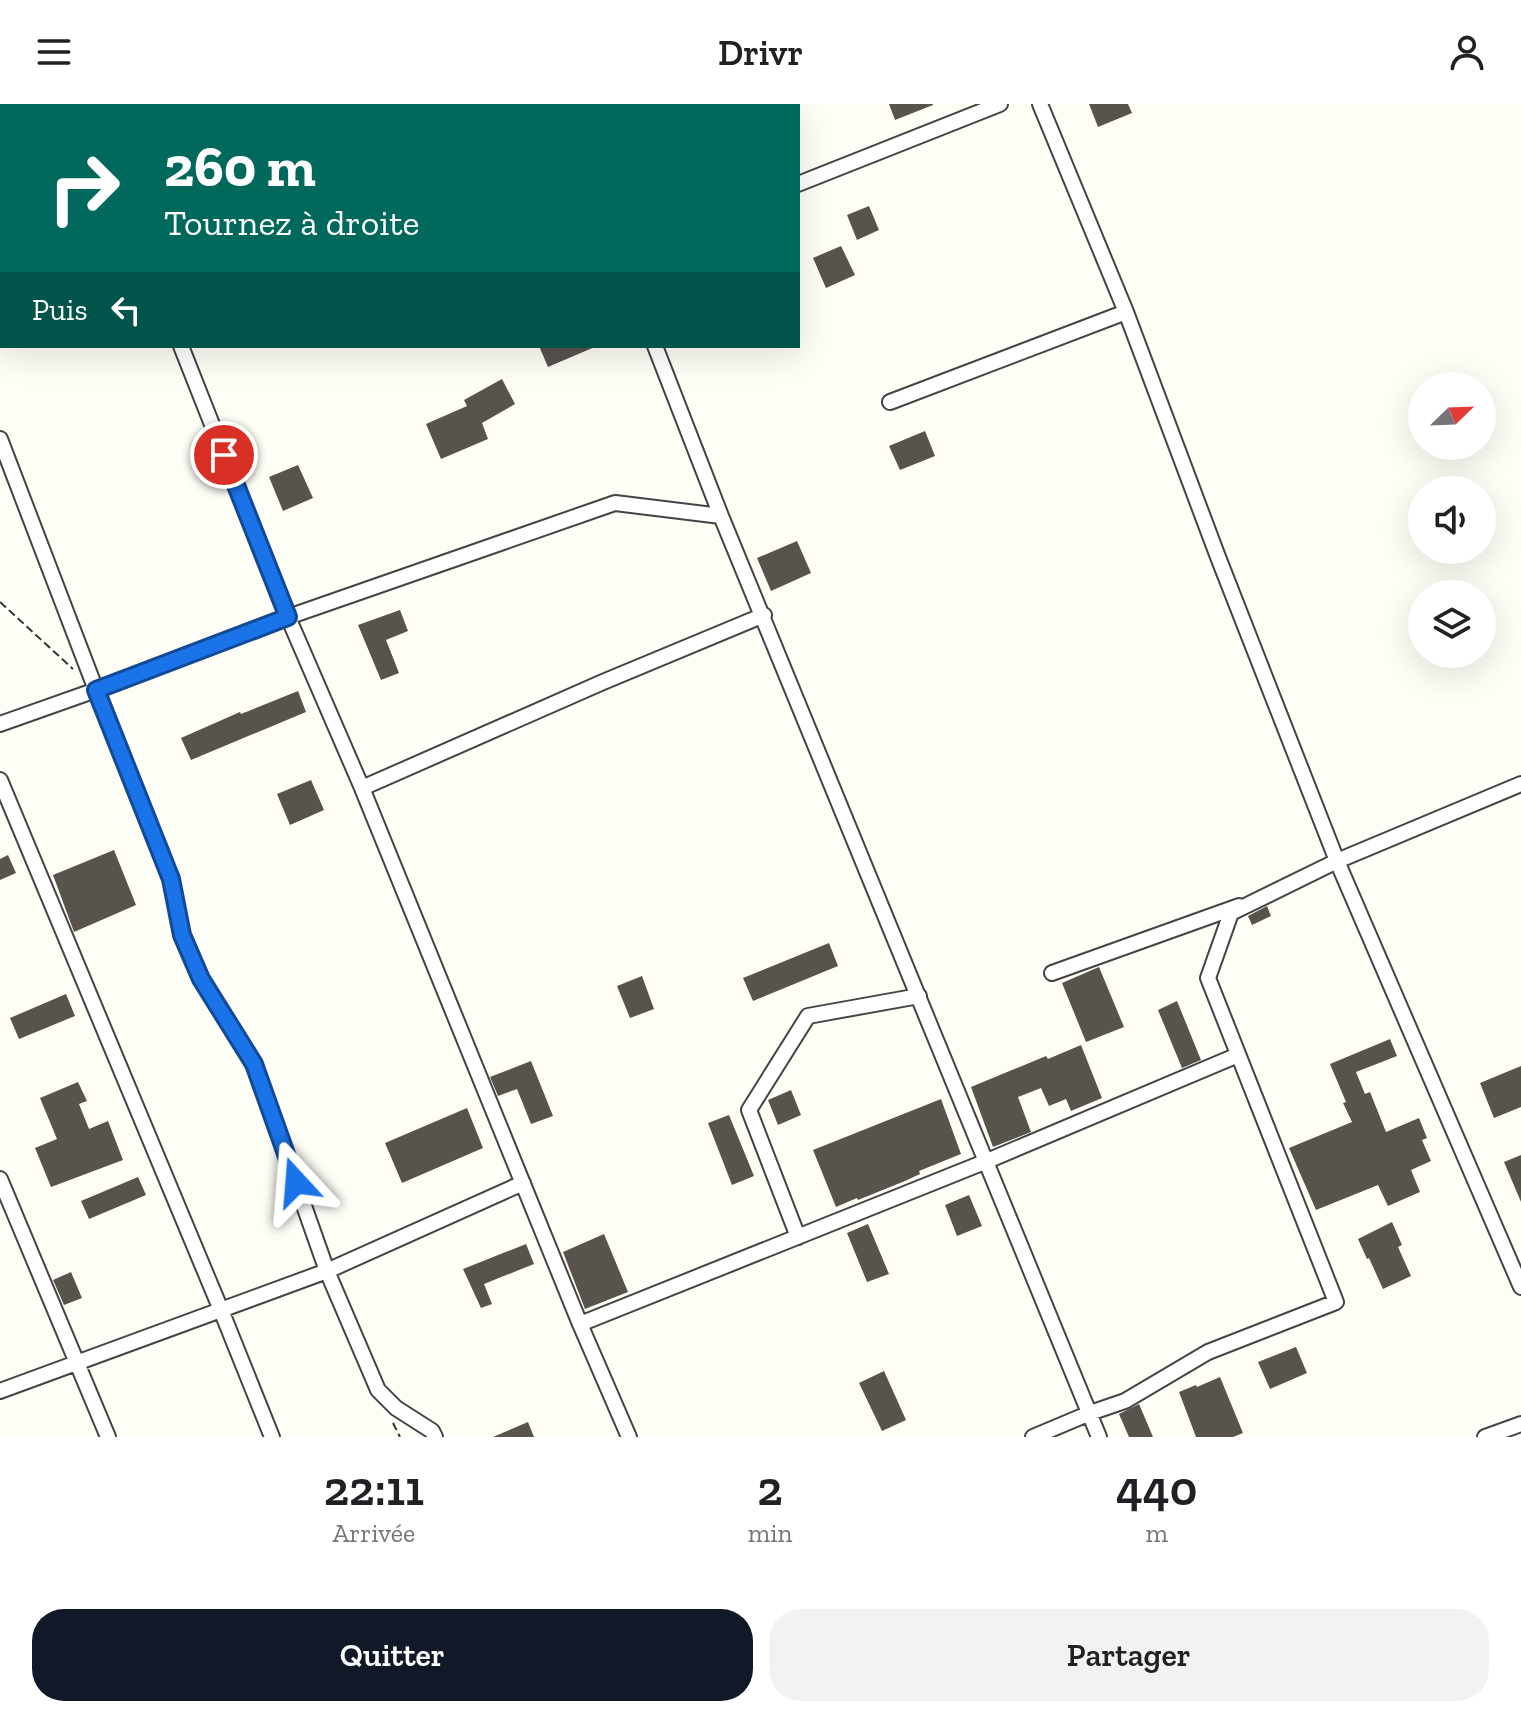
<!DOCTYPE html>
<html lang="fr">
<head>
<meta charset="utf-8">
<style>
  :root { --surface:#fff; --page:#f2f2f2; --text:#202124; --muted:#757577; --accent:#111827 }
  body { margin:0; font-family:"Zilla Slab",serif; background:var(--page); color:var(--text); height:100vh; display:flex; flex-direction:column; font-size:30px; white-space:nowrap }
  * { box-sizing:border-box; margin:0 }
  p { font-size:26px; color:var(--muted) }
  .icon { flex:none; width:44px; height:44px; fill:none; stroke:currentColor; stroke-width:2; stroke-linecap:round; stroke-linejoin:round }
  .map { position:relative; height:1333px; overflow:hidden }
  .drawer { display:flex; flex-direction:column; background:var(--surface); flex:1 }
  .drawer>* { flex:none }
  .hud { position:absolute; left:0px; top:0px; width:800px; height:244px; box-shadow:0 8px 32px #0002; background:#00695c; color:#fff; overflow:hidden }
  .needle { width:52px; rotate:67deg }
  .tools { position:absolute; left:1408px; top:268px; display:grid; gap:16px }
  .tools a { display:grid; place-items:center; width:88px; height:88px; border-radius:50%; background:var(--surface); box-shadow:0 8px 32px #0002; font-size:40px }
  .pin { position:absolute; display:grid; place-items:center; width:68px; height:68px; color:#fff; margin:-34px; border:4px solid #fff; border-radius:50%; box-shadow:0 2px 8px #0007 }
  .me { position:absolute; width:88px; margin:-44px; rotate:341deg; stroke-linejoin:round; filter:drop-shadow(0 0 6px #0008) }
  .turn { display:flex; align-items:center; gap:28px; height:168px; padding:0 32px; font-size:36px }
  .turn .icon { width:104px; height:104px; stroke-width:2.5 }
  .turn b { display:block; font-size:56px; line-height:68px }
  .then { display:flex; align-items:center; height:76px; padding:0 32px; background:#0003; gap:16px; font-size:30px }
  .eta { display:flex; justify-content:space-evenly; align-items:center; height:136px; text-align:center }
  .eta b { font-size:48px; font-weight:600; line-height:56px }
  .cta { display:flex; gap:16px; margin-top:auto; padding:16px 32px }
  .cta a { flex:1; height:92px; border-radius:32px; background:var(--accent); color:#fff; font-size:32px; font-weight:600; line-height:92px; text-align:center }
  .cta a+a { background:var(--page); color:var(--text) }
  header { display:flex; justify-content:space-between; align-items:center; height:104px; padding:0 32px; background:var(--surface); font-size:36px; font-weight:600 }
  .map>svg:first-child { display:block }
  .building { fill:#59534e }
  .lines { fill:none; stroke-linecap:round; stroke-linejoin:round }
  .minor-casing { stroke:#444; stroke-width:18 }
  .path { stroke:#333; stroke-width:2; stroke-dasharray:8 4; stroke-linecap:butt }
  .minor { stroke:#fff; stroke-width:14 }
  .route-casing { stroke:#114b97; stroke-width:20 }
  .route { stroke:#1a73e8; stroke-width:14 }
</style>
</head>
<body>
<header><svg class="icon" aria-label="menu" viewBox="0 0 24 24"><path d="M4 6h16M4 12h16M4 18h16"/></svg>Drivr<svg class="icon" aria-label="person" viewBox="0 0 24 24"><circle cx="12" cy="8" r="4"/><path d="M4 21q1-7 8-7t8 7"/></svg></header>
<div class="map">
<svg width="1521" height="1333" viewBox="0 0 1521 1333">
  <rect width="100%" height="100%" fill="#fefdf6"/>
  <path class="building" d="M889 0H933V1L895 16Z
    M1089 0H1128L1132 9 1098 23Z
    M869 102 879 126 857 136 847 111Z
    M841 142 855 171 826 184 813 154Z
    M539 242H597L548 263Z
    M502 275 515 300 482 319 488 335 441 355 426 320 467 302 464 296Z
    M925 327 935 352 900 366 889 342Z
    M298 361 313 394 283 407 269 373Z
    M797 437 811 469 771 487 757 454Z
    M400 506 408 527 386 536 399 569 381 576 358 521Z
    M298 587 306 608 191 656 181 634 240 608 241 610Z
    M311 676 324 706 290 721 277 690Z
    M114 746 136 801 74 828 53 771Z
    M8 751 16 769 0 776V755Z
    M1267 802 1271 812 1252 821 1248 812Z
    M829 839 838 862 753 897 743 874Z
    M1099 863 1124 923 1086 938 1062 879Z
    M642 872 654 905 630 914 617 882Z
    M66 890 75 912 19 935 10 914Z
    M1177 897 1201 956 1182 964 1158 906Z
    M1390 935 1397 952 1356 968 1365 990 1370 988 1386 1028 1419 1014 1427 1034 1422 1036 1431 1057 1411 1066 1420 1088 1388 1102 1378 1081 1316 1106 1289 1044 1352 1018 1343 999 1346 998 1330 960Z
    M1081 941 1102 994 1071 1007 1066 995 1049 1002 1041 984 1018 993 1031 1028 993 1043 971 983 1046 952 1048 955Z
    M531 957 553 1012 531 1020 517 985 498 992 490 973Z
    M1521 962V1003L1494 1014 1480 979Z
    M78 978 87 997 79 1000 89 1025 108 1017 123 1056 51 1083 35 1044 57 1035 40 994Z
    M791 986 801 1011 778 1021 768 996Z
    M941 995 961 1050 919 1067 920 1070 905 1077 858 1096 857 1094 836 1103 813 1046Z
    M467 1004 483 1044 402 1079 385 1039Z
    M729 1011 754 1072 732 1081 708 1019Z
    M1521 1051V1098L1504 1058Z
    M138 1073 146 1091 89 1115 81 1097Z
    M969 1091 982 1122 957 1132 945 1101Z
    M1392 1118 1402 1141 1398 1143 1411 1172 1383 1185 1369 1154 1367 1155 1358 1135Z
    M868 1120 889 1170 867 1178 847 1129Z
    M604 1130 628 1188 585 1205 563 1148Z
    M526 1140 534 1160 484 1180 492 1200 481 1204 463 1165Z
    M71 1168 82 1194 64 1201 53 1176Z
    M1296 1243 1307 1269 1270 1285 1258 1258Z
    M884 1267 906 1316 882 1327 859 1279Z
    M1220 1273 1243 1329 1233 1333H1196L1179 1288 1196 1281 1197 1283Z
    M1139 1300 1153 1333H1129L1119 1310Z
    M528 1318 534 1333H493Z"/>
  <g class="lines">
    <g class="minor-casing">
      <path id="minor" d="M84 0V2
        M441 0 442 2
        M560 0 561 2
        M1040 0 1126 208 1218 453 1337 757 1521 1183
        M294 2 299 0
        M798 80 1000 0
        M181 242 288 513 362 684 580 1220 629 1333
        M655 242 721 412 1099 1333
        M890 298 1126 208
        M0 335 96 586 171 775 182 831 201 875 254 960 327 1167 378 1286 396 1304 432 1327 435 1333
        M0 620 96 586 288 513 615 399 721 412
        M0 676 221 1206 272 1333
        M362 684 603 578 764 511
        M1052 869 1239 802
        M0 1075 108 1333
        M798 1133 749 1006 808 912 919 892
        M580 1220 987 1057 1238 951
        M0 1287 327 1167 523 1079
        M1033 1333 1090 1309 1125 1297 1208 1248 1336 1198 1208 874 1231 809 1337 757 1521 680
        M1485 1333 1521 1320"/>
    </g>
    <path class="path" d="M0 498 73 565
      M393 1319 400 1333"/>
    <use href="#minor" class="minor"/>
  </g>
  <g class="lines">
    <g class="route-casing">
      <path id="route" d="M224 351 288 513 96 586 171 775 182 831 201 875 254 960 296 1078"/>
    </g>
    <use href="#route" class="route"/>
  </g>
</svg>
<div class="tools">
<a><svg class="needle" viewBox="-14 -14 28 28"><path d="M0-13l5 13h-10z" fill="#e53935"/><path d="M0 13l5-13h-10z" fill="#757577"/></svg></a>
<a><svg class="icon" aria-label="sound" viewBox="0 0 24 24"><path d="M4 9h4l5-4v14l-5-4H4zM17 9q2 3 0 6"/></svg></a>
<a><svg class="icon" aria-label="layers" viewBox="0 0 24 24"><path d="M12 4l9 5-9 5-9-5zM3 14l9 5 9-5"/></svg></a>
</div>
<div class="pin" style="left:224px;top:351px;background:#d93025"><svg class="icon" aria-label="arrive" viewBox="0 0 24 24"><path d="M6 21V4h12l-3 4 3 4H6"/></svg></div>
<svg class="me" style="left:296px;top:1078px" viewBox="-20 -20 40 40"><path d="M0-17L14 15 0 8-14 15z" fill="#1a73e8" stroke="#fff" stroke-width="4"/></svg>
<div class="hud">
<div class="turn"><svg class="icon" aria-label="right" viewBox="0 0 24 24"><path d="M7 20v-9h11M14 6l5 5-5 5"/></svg><div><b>260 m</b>Tournez à droite</div></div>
<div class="then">Puis<svg class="icon" aria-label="left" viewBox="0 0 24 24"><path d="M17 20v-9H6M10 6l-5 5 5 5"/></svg></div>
</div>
</div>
<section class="drawer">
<div class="eta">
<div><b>22:11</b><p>Arrivée</p></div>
<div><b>2</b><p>min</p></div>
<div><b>440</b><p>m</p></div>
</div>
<div class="cta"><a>Quitter</a><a>Partager</a></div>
</section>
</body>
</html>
